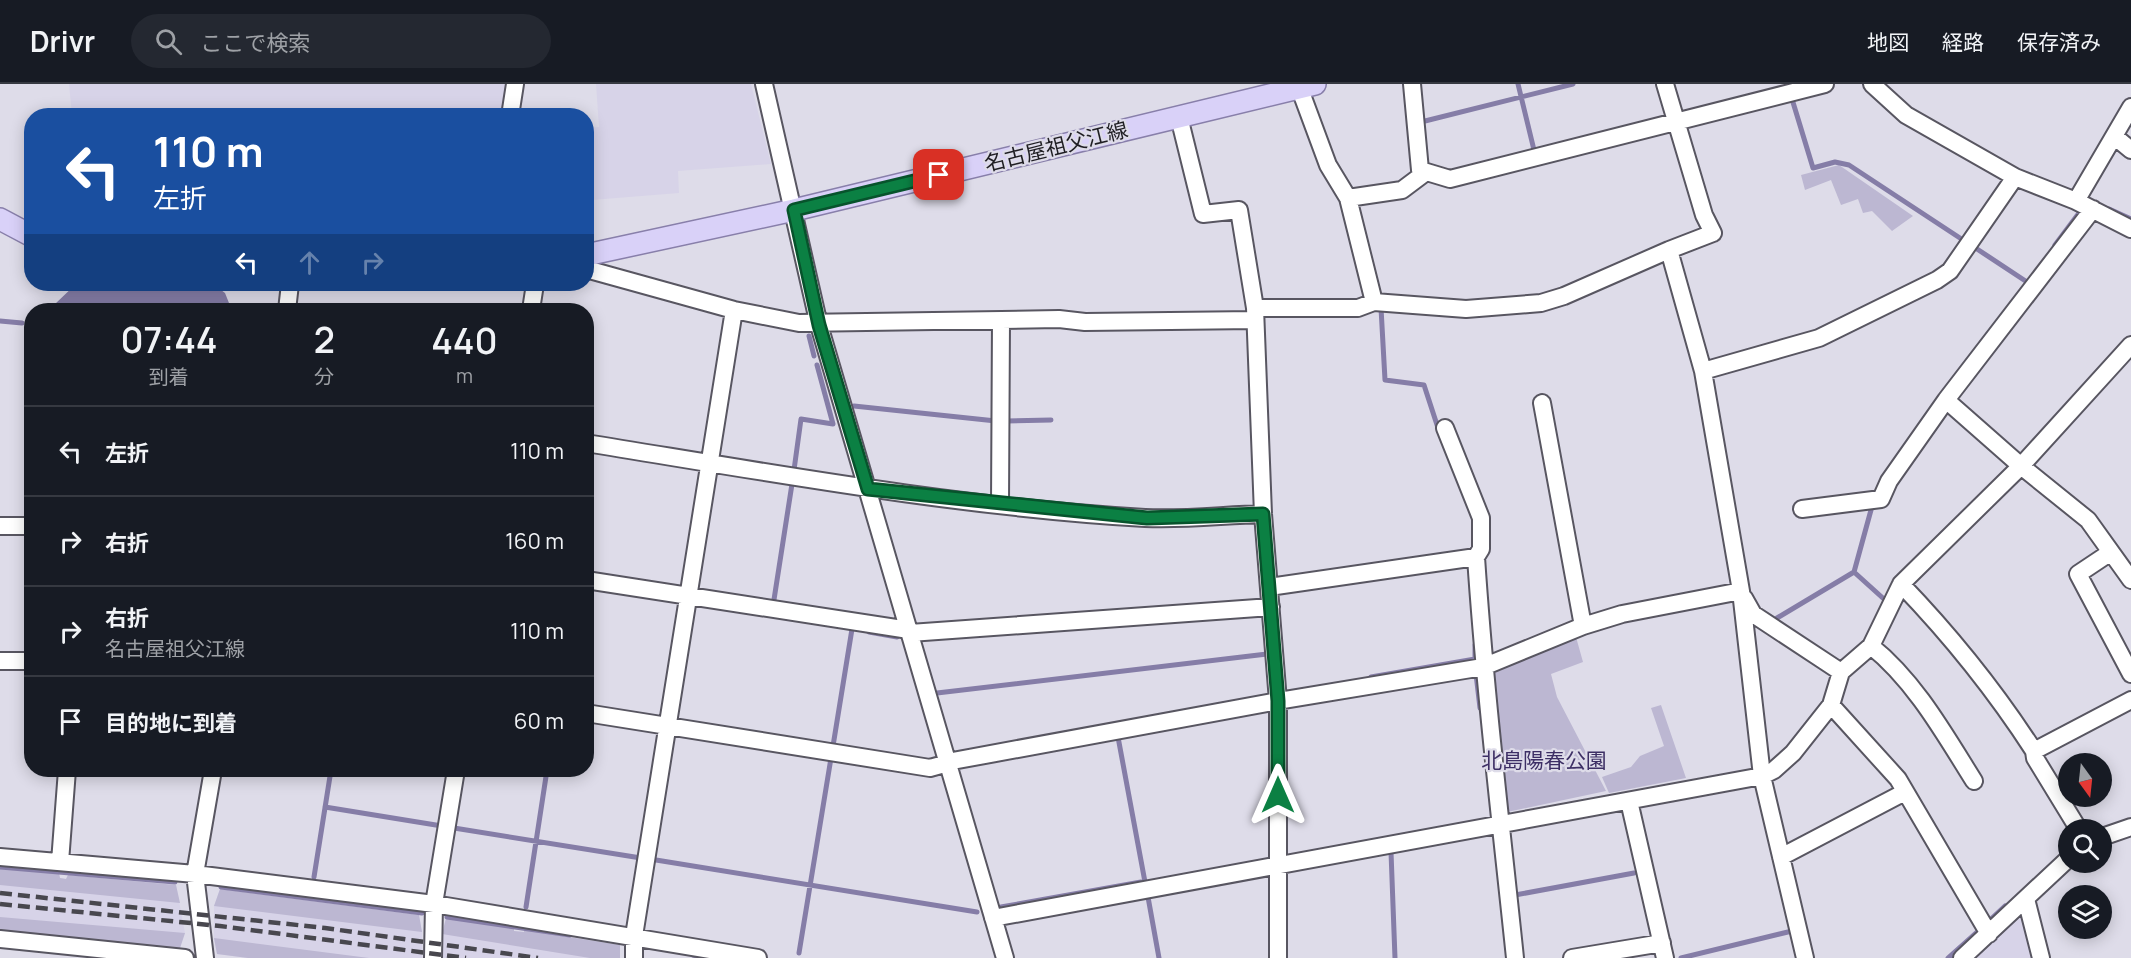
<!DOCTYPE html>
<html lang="ja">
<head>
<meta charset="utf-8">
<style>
  :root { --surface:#171b24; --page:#242831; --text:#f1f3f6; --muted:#9ea1a6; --line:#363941 }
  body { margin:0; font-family:Manrope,"Noto Sans JP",sans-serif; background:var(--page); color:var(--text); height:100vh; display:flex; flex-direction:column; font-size:22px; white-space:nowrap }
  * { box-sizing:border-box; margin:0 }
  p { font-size:20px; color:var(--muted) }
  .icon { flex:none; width:33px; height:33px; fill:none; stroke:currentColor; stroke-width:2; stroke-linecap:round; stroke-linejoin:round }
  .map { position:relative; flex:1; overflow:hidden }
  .drawer { position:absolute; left:24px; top:219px; width:570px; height:474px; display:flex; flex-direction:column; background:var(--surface); border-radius:24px; box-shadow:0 3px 15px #0003 }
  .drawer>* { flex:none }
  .guide { position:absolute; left:24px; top:24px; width:570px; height:183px; border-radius:24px; box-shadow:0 3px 15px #0003; background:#1a4fa0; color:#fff; overflow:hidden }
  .needle { width:39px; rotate:165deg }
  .tools { position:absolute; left:2058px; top:669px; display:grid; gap:12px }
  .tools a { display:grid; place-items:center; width:54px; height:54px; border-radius:50%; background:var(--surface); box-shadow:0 3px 15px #0003; font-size:30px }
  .pin { position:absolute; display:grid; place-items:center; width:51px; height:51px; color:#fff; margin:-26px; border-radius:12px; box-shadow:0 3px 9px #0006 }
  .me { position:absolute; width:66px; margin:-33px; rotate:0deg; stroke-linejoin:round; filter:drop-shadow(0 0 4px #0008) }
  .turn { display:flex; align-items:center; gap:21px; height:126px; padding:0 30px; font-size:27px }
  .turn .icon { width:78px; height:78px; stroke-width:2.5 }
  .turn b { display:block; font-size:42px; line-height:51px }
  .lanes { display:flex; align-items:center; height:57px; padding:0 30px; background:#0003; justify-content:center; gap:30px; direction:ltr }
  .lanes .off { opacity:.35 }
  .eta { display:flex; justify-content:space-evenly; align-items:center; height:102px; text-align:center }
  .eta b { font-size:36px; font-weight:600; line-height:42px }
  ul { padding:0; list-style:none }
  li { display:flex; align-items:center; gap:18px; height:90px; padding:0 30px; border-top:2px solid var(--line) }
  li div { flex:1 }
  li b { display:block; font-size:22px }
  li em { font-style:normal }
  header { display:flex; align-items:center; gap:36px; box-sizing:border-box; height:84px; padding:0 30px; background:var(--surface); border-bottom:2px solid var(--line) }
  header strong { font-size:28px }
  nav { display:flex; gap:33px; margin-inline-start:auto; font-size:21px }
  .search { width:420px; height:54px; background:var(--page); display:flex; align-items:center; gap:15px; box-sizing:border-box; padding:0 21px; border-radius:33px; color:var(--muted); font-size:22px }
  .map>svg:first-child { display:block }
  .built { fill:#d7d3e8 }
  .green { fill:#bcb7d2 }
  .water { fill:#857da7 }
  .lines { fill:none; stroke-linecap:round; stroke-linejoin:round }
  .stream { stroke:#857da7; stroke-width:5 }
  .minor-casing { stroke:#585661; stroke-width:20 }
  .major-casing { stroke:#887faa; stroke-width:24 }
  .minor { stroke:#fff; stroke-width:16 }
  .major { stroke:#d9d1f8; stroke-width:21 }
  .rail { stroke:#48474e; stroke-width:4.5; stroke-dasharray:12 6; stroke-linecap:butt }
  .route-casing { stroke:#07532c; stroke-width:15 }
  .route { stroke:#0b8043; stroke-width:10 }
  .labels { text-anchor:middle; stroke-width:4.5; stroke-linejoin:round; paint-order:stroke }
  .street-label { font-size:21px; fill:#1f1e23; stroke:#dedce9 }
  .park-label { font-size:21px; fill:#3d2f65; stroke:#dedce9 }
</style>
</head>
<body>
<header>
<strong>Drivr</strong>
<div class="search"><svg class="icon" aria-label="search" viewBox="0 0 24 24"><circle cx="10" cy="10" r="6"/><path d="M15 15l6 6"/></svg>ここで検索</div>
<nav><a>地図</a><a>経路</a><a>保存済み</a></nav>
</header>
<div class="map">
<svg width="2131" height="874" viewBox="0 0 2131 874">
  <rect width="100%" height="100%" fill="#dedce9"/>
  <path class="built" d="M69 0H508L502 32 72 31Z
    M596 0H751L771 80 678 87 679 109 592 116 587 44 599 43Z
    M0 785 59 789 60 794 66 795 68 791 176 801 185 849 179 867 0 850Z
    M220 805 419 831 422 848V874H248L217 870 214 854V822Z
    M2017 829 2026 832 2036 874H1969Z
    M446 834 514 844V847L524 848V846L620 861V874H443L442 850Z"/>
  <path class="green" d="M1839 81 1913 132 1892 147 1872 127 1863 129 1858 115 1841 121 1831 96 1805 106 1801 91Z
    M1576 553 1583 578 1551 590 1557 613 1606 707 1507 728 1492 590 1497 582Z
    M1661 621 1686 694 1609 709 1602 693 1631 683 1640 672 1664 662 1651 624Z
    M0 785 59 789 60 794 66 795 68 791 176 801 180 819 0 801Z
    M220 805 419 831 422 848 214 822Z
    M0 833 185 849 179 867 0 850Z
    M446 834 514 844V847L524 848V846L620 861V874H590L442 850Z
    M214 854 369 874H248L217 870Z"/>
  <path class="water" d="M76 200 81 204 93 200 217 203 225 209 231 224 230 226H53L55 220Z"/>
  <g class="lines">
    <path class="stream" d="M1518 0 1534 66
      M1792 15 1813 84 1835 78 1849 81 1966 158
      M1421 38 1573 0
      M2109 125 2131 135
      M2055 161 2079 129
      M1974 163 2027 198
      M1381 224 1385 296 1424 301 1439 347
      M0 237 22 239
      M809 252 814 272
      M854 322 996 337
      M1006 337 1051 336
      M794 386 801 335 833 340 817 281
      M1854 488 1885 516
      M773 522 792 400
      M1777 534 1854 488 1871 426
      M869 548 897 553
      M1476 590 1480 624
      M1371 593 1475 575V561
      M937 609 1267 570
      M1118 653 1145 798
      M833 662 852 545
      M325 723 442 742
      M454 744 641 774
      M1391 768 1395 874
      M656 776 977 828
      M0 783 175 798
      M314 793 331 686
      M221 803 422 829
      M1515 811 1634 789
      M1148 813 1159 874
      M526 823 547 686
      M1001 823 1141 798
      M447 833 570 851
      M1990 836 2005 822
      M799 869 831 674
      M693 871 706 874
      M1681 874 1792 847
      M1948 874 1976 849"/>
    <g class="minor-casing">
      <path id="minor" d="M764 0 819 241 1005 874
        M1298 0 1328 81 1348 114 1374 218
        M1412 0 1420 86 1450 95 1825 0
        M1665 0 1704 131 1713 149 1669 166
        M1872 0 1906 31 2015 93
        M510 32 515 0
        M1179 33 1203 130 1239 126 1255 224 1263 430 1278 617V874
        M2114 52 2131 66
        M1348 114 1402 106 1426 88
        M2076 117 2131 23
        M586 185 734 226 799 239 1059 235 1085 238 1255 236
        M1255 224H1358L1374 218 1466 225 1541 219 1564 212 1669 166 1703 287 1741 507 1762 692 1805 874
        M287 226 290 200
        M531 226 535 200
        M1703 287 1819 254 1937 196 1950 187 2015 93 2076 117 2131 145
        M1946 316 2021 382 2088 436 2131 496
        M1542 319 1583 542
        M1445 344 1481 434V465L1476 473C1485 607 1501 740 1515 874
        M586 359C772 389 957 423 1145 434 1184 436 1224 431 1263 430
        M1000 420 1001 237
        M1802 425 1881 415 1889 397 1946 316 2093 125
        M0 442H32
        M2111 468 2078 490 2131 590
        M586 496 909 546
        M1901 500C1952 553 1994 605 2034 667L2035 674 2079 746
        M1269 503 1476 473
        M1744 514 1753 530 1841 588
        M910 549 1271 523
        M1871 562C1915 597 1945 651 1974 697
        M0 577H32
        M1831 621 1898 695 1989 850
        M586 629 930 684 948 679
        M2034 667 2131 616
        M947 678 1278 617 1483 583 1583 542 1622 530 1741 507
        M1629 717 1665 874
        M2102 753 2131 743
        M0 773 195 790 434 820 758 874
        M1781 773 1905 708
        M60 778 67 686
        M2026 815 2041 874
        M993 834 1762 692 1774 686 1793 669 1831 621 1841 588 1871 562 1901 500 2021 382 2131 261
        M0 855 185 874
        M205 874 195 790 213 686
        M433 874 434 820 456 686
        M634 874V852L734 226
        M1572 874 1662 859
        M1962 874 2068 775"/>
    </g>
    <g class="major-casing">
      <path id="major" d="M0 135 32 152
        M586 171 794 126 1315 0"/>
    </g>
    <use href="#minor" class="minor"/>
    <use href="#major" class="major"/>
    <path class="rail" d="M0 809 325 844 538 874
      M0 820 220 842 466 874"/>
  </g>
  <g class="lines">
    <g class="route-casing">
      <path id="route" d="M939 91 794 126 819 241 868 405 1147 434 1263 430 1278 617V711"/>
    </g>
    <use href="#route" class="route"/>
  </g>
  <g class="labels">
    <g class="street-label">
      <text transform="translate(1056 63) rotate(-14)" y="7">名古屋祖父江線</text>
    </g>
    <g class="park-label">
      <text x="1544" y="684">北島陽春公園</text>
    </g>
  </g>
</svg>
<div class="tools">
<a><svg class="needle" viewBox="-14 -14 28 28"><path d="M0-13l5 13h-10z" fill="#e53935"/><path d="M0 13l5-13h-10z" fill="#9ea1a6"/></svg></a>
<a><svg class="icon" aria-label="search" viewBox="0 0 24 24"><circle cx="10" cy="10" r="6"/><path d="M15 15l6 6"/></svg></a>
<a><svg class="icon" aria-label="layers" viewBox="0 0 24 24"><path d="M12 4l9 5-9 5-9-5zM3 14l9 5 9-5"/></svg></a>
</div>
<div class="pin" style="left:939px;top:91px;background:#d93025"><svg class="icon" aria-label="arrive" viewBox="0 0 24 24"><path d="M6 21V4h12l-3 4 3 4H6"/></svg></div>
<svg class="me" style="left:1278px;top:711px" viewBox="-20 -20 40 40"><path d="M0-17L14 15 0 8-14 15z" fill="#0b8043" stroke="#fff" stroke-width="4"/></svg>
<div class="guide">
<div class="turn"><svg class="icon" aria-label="left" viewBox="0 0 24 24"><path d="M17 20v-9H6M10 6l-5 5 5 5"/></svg><div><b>110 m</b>左折</div></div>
<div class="lanes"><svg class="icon" aria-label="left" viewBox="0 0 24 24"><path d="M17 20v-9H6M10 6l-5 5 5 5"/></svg><svg class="icon off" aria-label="ahead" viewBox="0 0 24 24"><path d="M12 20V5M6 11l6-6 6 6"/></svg><svg class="icon off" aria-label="right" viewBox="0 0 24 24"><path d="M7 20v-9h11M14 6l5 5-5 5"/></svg></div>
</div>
<section class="drawer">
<div class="eta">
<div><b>07:44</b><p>到着</p></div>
<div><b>2</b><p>分</p></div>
<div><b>440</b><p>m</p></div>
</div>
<ul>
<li><svg class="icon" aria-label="left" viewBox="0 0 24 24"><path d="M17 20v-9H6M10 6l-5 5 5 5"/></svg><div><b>左折</b></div><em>110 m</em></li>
<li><svg class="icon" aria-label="right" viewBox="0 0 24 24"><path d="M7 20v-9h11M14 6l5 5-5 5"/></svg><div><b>右折</b></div><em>160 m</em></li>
<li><svg class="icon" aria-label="right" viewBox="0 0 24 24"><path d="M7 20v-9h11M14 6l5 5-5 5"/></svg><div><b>右折</b><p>名古屋祖父江線</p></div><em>110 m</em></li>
<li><svg class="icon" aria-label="arrive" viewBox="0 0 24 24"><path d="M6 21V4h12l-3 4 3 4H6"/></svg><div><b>目的地に到着</b></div><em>60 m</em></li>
</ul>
</section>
</div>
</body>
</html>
